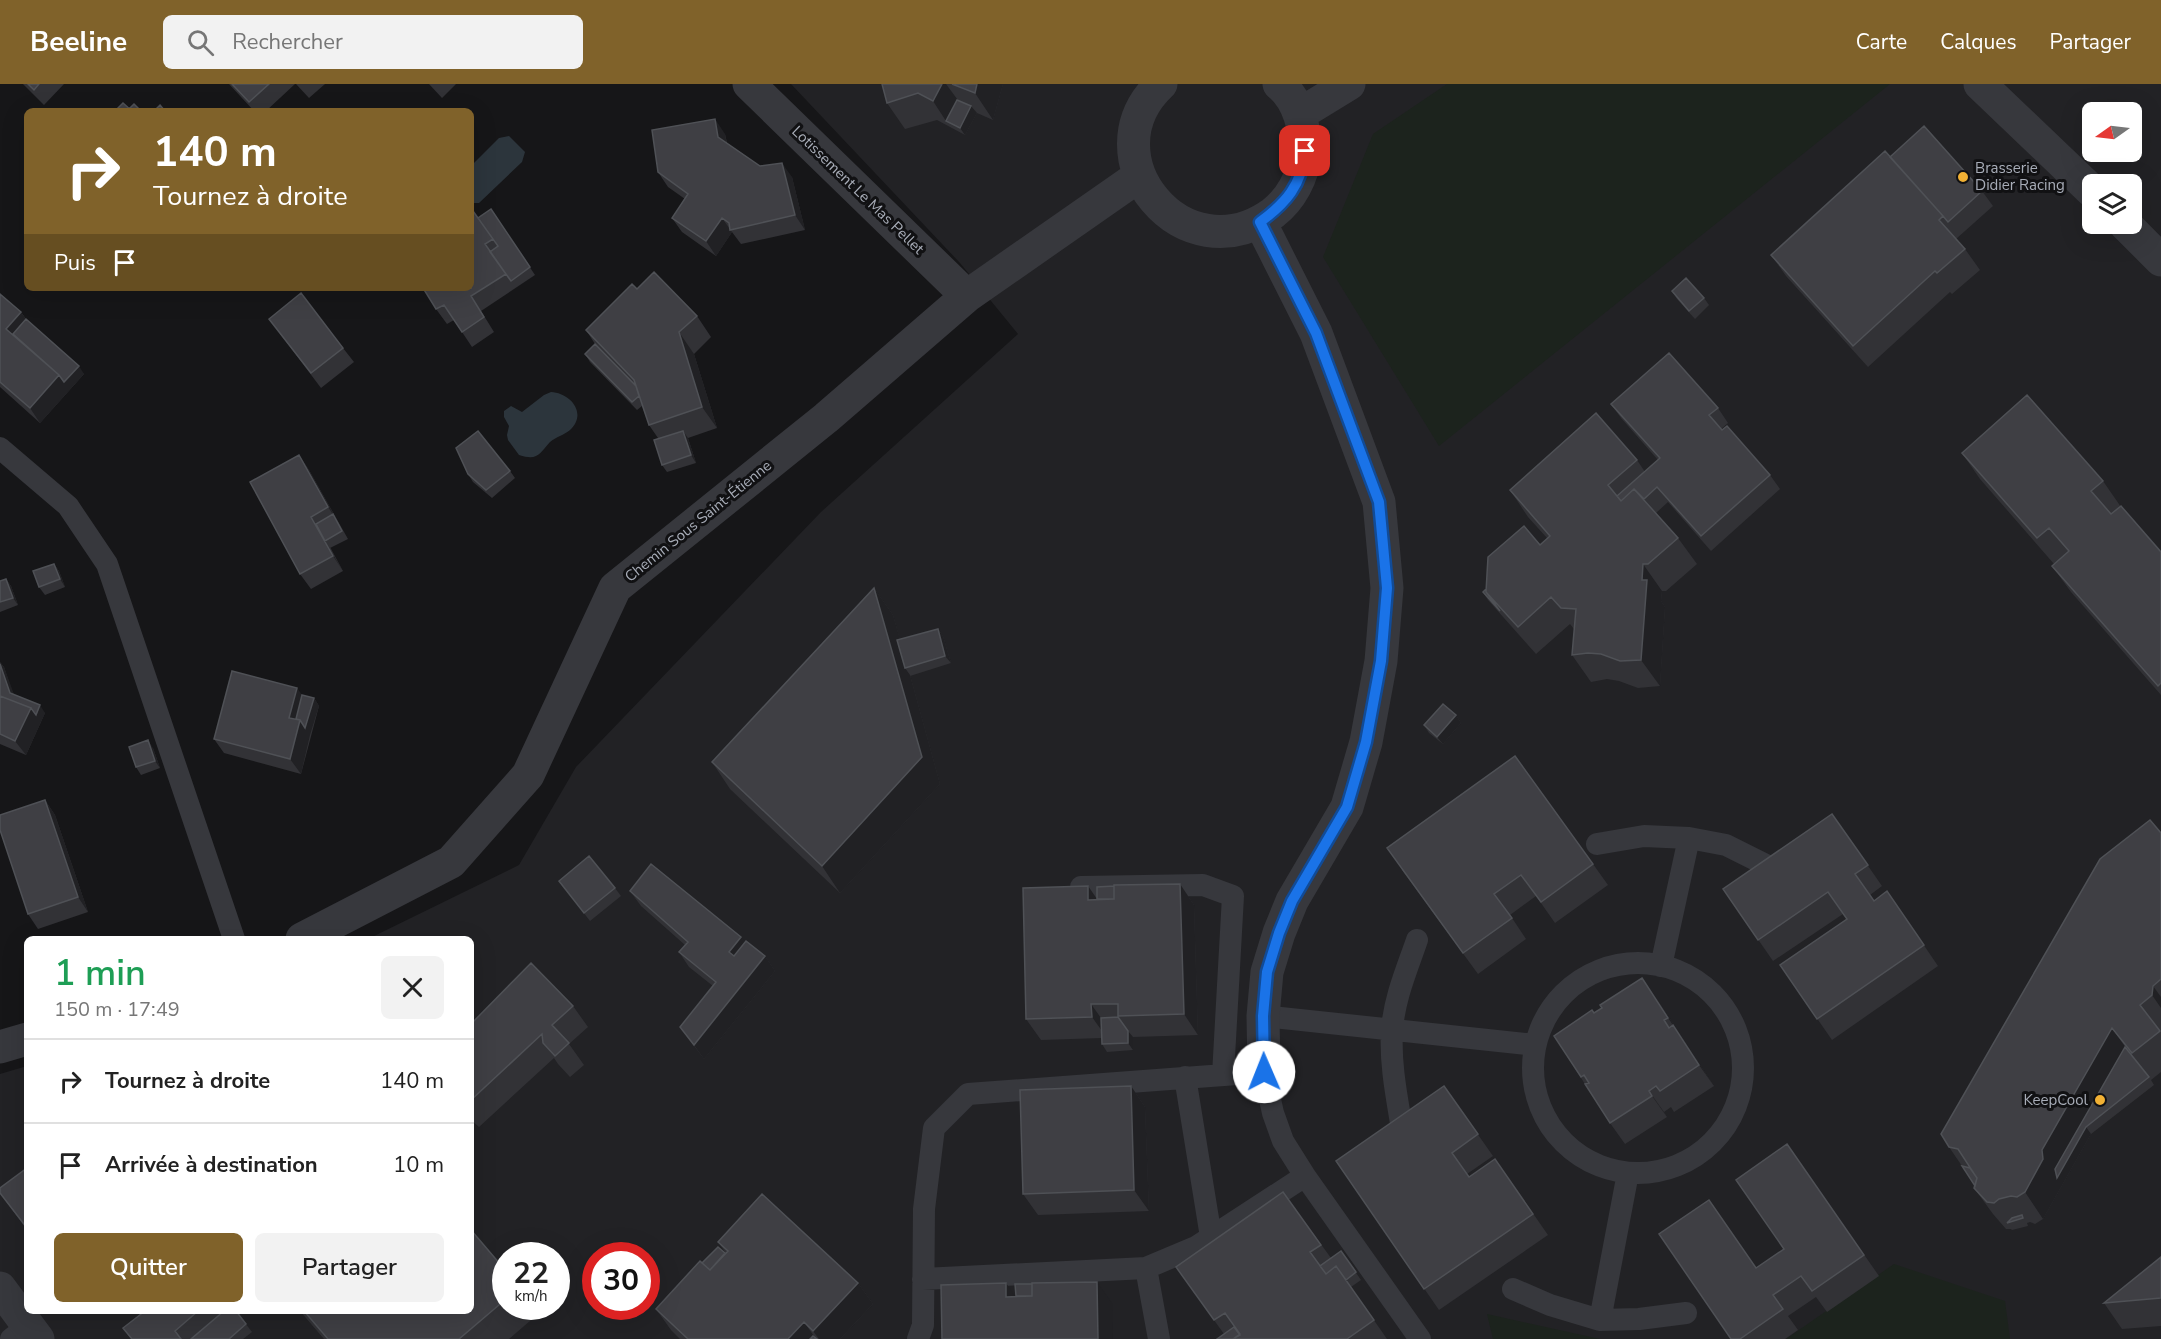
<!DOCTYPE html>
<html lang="fr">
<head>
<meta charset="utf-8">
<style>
  :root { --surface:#fff; --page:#f2f2f2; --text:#222; --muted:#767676; --line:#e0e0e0; --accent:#80622a }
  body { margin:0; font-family:"Nunito Sans",sans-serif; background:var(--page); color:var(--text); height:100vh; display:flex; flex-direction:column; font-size:22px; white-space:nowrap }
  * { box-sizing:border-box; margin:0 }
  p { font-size:20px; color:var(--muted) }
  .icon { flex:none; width:33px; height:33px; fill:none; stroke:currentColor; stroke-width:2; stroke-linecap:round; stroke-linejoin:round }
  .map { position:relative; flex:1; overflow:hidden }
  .sheet { position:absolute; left:24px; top:852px; width:450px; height:378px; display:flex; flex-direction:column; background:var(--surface); border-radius:9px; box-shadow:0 6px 24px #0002 }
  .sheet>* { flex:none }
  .top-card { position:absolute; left:24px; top:24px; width:450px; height:183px; border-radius:9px; box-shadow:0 6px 24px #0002; background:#80622a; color:#fff; overflow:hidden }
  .needle { width:39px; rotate:256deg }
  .controls { position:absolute; left:2082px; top:18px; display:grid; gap:12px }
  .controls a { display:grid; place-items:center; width:60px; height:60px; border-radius:9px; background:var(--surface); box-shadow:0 6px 24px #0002; font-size:30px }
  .speed { position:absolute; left:492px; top:1158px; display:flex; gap:12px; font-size:30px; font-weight:700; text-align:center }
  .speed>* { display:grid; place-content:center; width:78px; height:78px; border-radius:50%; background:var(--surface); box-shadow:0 6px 24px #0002; line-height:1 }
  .speed small { font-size:15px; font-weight:400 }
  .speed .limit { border:9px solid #d22; background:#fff; color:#111 }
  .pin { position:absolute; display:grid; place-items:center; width:51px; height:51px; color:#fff; margin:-26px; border-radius:12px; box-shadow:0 3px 9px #0006 }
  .me { position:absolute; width:66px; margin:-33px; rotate:359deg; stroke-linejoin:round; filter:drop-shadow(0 0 4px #0008) }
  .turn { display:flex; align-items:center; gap:21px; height:126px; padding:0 30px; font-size:27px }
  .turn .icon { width:78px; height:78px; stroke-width:2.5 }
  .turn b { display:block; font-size:42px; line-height:51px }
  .then { display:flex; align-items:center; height:57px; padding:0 30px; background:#0003; gap:12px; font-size:22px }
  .round { display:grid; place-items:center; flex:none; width:63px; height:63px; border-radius:9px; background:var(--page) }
  .headline { display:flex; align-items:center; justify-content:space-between; height:102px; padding:0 30px }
  h1 { font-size:36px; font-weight:600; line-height:45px; color:#1e9e55 }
  .button { display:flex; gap:12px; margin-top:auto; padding:12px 30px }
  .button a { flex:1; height:69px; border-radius:9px; background:var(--accent); color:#fff; font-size:24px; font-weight:600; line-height:69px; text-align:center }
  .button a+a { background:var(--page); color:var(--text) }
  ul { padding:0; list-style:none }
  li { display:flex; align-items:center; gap:18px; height:84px; padding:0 30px; border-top:2px solid var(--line) }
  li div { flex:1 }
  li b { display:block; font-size:22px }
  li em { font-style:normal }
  header { display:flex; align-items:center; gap:36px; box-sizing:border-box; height:84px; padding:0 30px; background:var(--accent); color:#fff }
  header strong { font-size:28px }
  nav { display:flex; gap:33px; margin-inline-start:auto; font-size:21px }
  .search { width:420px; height:54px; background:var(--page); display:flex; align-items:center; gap:15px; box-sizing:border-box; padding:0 21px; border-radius:9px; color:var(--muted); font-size:22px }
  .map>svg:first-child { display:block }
  .built { fill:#222225; fill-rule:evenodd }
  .green { fill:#1c231d }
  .water { fill:#2c353c }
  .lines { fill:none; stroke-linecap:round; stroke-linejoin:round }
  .service { stroke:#37383d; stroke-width:22 }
  .minor { stroke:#37383d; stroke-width:33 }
  .wall { fill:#323236 }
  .shaded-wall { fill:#212124 }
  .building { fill:#3f3f44; stroke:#4f5156; stroke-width:1.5 }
  .route-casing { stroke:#114b97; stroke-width:15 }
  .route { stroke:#1a73e8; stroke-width:10 }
  .poi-dot { fill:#f2b134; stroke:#111113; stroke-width:2 }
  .labels { text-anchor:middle; stroke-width:6; stroke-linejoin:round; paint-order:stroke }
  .poi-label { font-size:15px; fill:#a8adb8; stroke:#111113; text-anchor:start }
  .street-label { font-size:15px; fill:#a8adb8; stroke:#111113 }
</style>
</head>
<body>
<header>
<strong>Beeline</strong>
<div class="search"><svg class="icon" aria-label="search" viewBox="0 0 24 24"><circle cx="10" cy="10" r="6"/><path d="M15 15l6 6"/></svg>Rechercher</div>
<nav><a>Carte</a><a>Calques</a><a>Partager</a></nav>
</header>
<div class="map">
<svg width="2161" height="1255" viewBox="0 0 2161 1255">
  <rect width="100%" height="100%" fill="#161618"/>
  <path class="built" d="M791 0H2161V1255H0V990L27 982V1227H471V855H368L519 781 576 683 821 428 1018 250 960 179ZM2092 28H2132V68H2092ZM2092 100H2132V140H2092ZM506 1172H556V1222H506ZM596 1172H646V1222H596Z"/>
  <path class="green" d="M1447 0H1890L1439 362 1323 173 1373 50Z
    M1894 1180 2005 1217 2010 1255H1786Z
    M1487 1230 1600 1255H1493Z"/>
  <path class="water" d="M509 52 525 68 522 78 479 119H471V82L499 54Z
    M551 308C570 309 588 329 570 346 564 351 556 353 550 358 539 370 538 377 519 371L508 356 507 351 509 342 504 333V327L511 322 522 328 544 311Z"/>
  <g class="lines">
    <path class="service" d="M0 364 68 422 107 480 234 855
      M1597 760 1644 752 1689 754 1726 761 1766 781
      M1081 803 1203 801 1233 812 1223 991
      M1533 984a105 105 0 1 1 210 0a105 105 0 1 1-210 0Z
      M1661 882 1689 754
      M1263 932 1535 961
      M1185 993 1211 1153
      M1401 1039C1396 1009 1390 977 1392 946 1394 915 1407 885 1417 856
      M1305 1092 1420 1255
      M1146 1184 1159 1255
      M1513 1205 1550 1221 1600 1236 1639 1235 1686 1229
      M1600 1236 1628 1089
      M11 1255 28 1242
      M918 1255 923 1241 924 1125 934 1044 968 1010 1264 988 1273 1029 1283 1057 1305 1092 1196 1163 1146 1184 923 1195"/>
    <path class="minor" d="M749 0 967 212
      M1161 0C1084 72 1184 194 1273 129 1291 115 1303 93 1305 70 1306 46 1299 16 1279 0
      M1980 0 2092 107
      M1300 30 1349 0
      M1260 138 1316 249 1379 418 1387 504 1381 577 1366 658 1347 723 1292 817 1279 849 1267 888 1263 932 1264 988
      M2125 140 2161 176
      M302 855 451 778 528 691 615 504 826 334 967 212 1139 92
      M0 963 27 955
      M0 1204 38 1255"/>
  </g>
  <path class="wall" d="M23 0H64L44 21Z
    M229 0H295L266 27H254Z
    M296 0H325L309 14Z
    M429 0H456L442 14Z
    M882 0H1003L993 36 977 29 965 51 937 36 905 45 887 19Z
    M725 50 727 59 760 82 792 93 805 146 741 160 732 148 716 172 682 148 672 134 685 115 668 103 658 88Z
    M1890 73 1982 107 1993 122 1956 155 1965 165 1980 186 1952 210 1950 208 1868 283 1786 192 1771 171Z
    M491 125 535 191 481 227 494 248 472 263 454 236 447 240 436 225 478 134Z
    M637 205 697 232 711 253 694 270 717 344 688 354 696 379 667 388 662 381 658 354 649 341 642 322 637 326 590 278 585 270 595 260 586 246Z
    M1672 207 1704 214 1709 221 1695 235 1677 215Z
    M0 210 21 228 26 235 84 290 40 339 0 303Z
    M269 235 343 264 354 278 321 304Z
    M1611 320 1718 324 1728 339 1721 345 1770 391 1780 405 1711 467 1668 418 1656 429 1678 454 1697 480 1666 507H1662L1661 517 1665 523 1660 602 1638 604 1619 597 1607 595 1591 598 1572 571 1574 545 1570 540 1536 570 1488 516 1483 508 1547 454 1528 433 1510 406 1637 376 1645 388 1658 376 1621 334Z
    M1962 369 2103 397 2121 423 2161 468V611L2071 508 2052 482 2054 480 1980 395Z
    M299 371 309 386 348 455 330 464V463L343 487 311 505 300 490Z
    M510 387 515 394 492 414 473 398 468 390Z
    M54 480 59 487 65 503 45 511 39 503Z
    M6 495 11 502 18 521 0 528V497Z
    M874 504 893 531 900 556 938 545 943 552 951 579 910 592V591L940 700 840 809 730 705 712 678Z
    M0 578 4 583 13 610 45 629 26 671 0 660Z
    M302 611 314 614 319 622 301 690 224 669 214 655Z
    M1456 631 1461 639 1443 660 1429 649 1424 641Z
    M153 664 160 684 141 691 136 683Z
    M45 716 55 731 88 828 38 845 28 830Z
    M1832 730 1882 802 1870 811 1874 817 1887 807 1938 882 1832 956 1780 881 1847 835 1843 830 1773 877 1723 805Z
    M2161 749V946L2160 947 2161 948V988L2151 996 2154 1001 2091 1050 2043 1135 2035 1140 2030 1138 2027 1139 2028 1142 2012 1146 2011 1145H2006L1993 1130 1974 1104 1975 1102 1962 1082 1949 1063Z
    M1593 780 1608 801 1555 839 1536 812 1510 831 1526 855 1478 890 1402 786Z
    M559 797 615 804 621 812 590 837Z
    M1180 800 1194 821 1198 951 1133 953V966L1107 968 1102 960V954L1041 956 1026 935 1088 802 1097 815Z
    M630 807 741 853 745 859 765 872 775 887 704 975 680 943 713 902 689 883 679 868 685 861 641 822Z
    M1657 915 1714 1002 1674 1028 1671 1023 1664 1028 1667 1033 1625 1060 1610 1039 1554 952 1594 929Z
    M573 922 588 943 569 960 584 981 570 993 558 980 554 974 479 1043 471 1036V940Z
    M1131 1002 1145 1023 1149 1127 1038 1131 1023 1110Z
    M1444 1002 1493 1072 1467 1090 1469 1093 1495 1075 1548 1151 1439 1226 1336 1077Z
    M1787 1060 1879 1192 1827 1228 1816 1213 1788 1232 1798 1246 1785 1255H1731L1756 1184 1784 1165Z
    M27 1084V1146L0 1109Z
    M1283 1108 1331 1174 1341 1167 1361 1196 1351 1203 1387 1255H1217L1224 1250 1176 1183Z
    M718 1158 858 1199 873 1220 840 1255H680L671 1246 656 1225 702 1179 726 1169Z
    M2161 1173V1242L2122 1245 2104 1219Z
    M506 1187V1222H532L538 1230 509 1255H324L300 1227H471Z
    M145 1227H236L252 1248 243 1255H131L123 1244Z"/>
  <path class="shaded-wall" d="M942 0H946L963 23 946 37 933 17Z
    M977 0H1003L993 36 975 9Z
    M971 22 977 29 965 51 960 44Z
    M715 35 725 50 728 67 718 53Z
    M782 79 792 93 805 146 795 131Z
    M722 134 732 148 716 172 706 157Z
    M21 228 31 243 18 258 6 245Z
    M679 248 694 270 717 344 702 323Z
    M79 282 84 290 40 339 30 324 59 291Z
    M683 347 688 354 696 379 691 371Z
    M299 371 309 386 338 438 328 423Z
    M311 433 321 447 325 457 343 487 333 472Z
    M54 480 59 487 65 503 60 495Z
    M1643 480 1662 507 1661 517 1665 523 1660 602 1641 576 1642 496Z
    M6 495 11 502 18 521 13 514Z
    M874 504 893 531 908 583 905 584 910 591 940 700 840 809 822 782Z
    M938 545 943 552 951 579 945 572Z
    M0 578 4 583 16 616 10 609Z
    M297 604 308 619 302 639 310 651 301 690 290 675 289 634Z
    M314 614 319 622 310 651 305 644Z
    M40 621 45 629 26 671 15 657 31 624Z
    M1456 631 1461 639 1443 660 1437 653Z
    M148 656 153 664 160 684 155 677Z
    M45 716 55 731 88 828 78 813Z
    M1180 800 1194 821 1198 951 1184 930Z
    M1088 802 1103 824 1088 816Z
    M741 853 752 868 740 883 729 868Z
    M765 872 775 887 704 975 694 961Z
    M1642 894 1657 915 1714 1002 1699 981Z
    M2153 902 2161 913V924L2152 911Z
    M1091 920 1106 941 1107 954 1092 933Z
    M2112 944 2130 970 2086 1043 2091 1050 2043 1135 2025 1108 2042 1066Z
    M1128 947 1133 953V966L1128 959Z
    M1131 1002 1145 1023 1149 1127 1134 1106Z
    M1649 1007 1664 1028 1667 1033 1652 1012Z
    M1097 1198 1112 1219 1113 1255H1098Z
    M858 1199 873 1220 840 1255H819L813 1247Z
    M1006 1199 1021 1221 1006 1213Z
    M804 1238 816 1255H788Z"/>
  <path class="building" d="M28 0H39L34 6Z
    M232 0H269L249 18Z
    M882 0H942L933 17 918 9 887 19Z
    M952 0H977L975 9Z
    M957 16 971 22 960 44 946 37Z
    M123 19 132 27H115Z
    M134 20 141 27H132L129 25Z
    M160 21 165 27H154Z
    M715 35 718 53 760 82 782 79 795 131 730 146 729 139 722 134 706 157 672 134 688 110 658 88 652 46Z
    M1924 42 1982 107 1948 138 1943 132 1890 73Z
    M1885 67 1943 132 1939 136 1965 165 1937 189 1935 187 1853 262 1771 171Z
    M491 125 530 183 511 197 490 168 498 162 478 134Z
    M473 127 493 155 485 160 506 190 471 212 484 233 462 248 444 221 436 225 423 204H471V128Z
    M654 188 697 232 679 248 702 323 649 341 634 296 586 246 632 200 637 205Z
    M1686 194 1704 214 1689 227 1672 207Z
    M301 209 343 264 311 289 269 235Z
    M0 210 21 228 6 245 59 291 30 324 0 298Z
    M26 235 79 282 64 298 59 291 13 250Z
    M595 260 636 302 639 312 632 318 585 270Z
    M1669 269 1718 324 1709 331 1722 346 1727 342 1770 391 1701 452 1657 403 1644 415 1634 405 1621 417 1617 412 1660 374 1611 320Z
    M2027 311 2103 397 2091 407 2111 430 2121 422 2161 468V599L2158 602 2052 482 2069 467 2049 444 2037 454 1962 369Z
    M1596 329 1637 376 1608 401 1621 417 1634 405 1678 454 1648 480H1643L1642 496H1647L1641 576 1620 577 1601 570 1588 569 1572 571 1576 525 1561 524 1551 513 1518 543 1486 508 1488 473 1524 442 1540 461 1550 452 1510 406Z
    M478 347 510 387 486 406 468 390 456 364Z
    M683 347 691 371 662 381 654 356Z
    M299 371 328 423 311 433 333 472 300 490 250 398Z
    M333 430 342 447 325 457 316 440Z
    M54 480 60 495 39 503 33 487Z
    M6 495 13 514 0 518V497Z
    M874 504 922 673 822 782 712 678Z
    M1486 505V508L1500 527 1483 508Z
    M938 545 945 572 905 584 897 556Z
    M0 580 10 609 40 621 36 631 31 624 0 612Z
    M232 587 297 604 289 634 300 636 290 675 214 655Z
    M302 611 314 614 305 644 300 636 296 635Z
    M0 612 31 624 15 657 0 650Z
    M1443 620 1456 631 1437 653 1424 641Z
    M148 656 155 677 136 683 129 663Z
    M1515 672 1593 780 1541 818 1521 791 1494 810 1512 834 1463 869 1387 764Z
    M45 716 78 813 28 830 0 746V731Z
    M1832 730 1868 781 1855 790 1874 817 1887 807 1924 861 1817 935 1780 881 1847 835 1828 808 1758 856 1723 805Z
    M2150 736 2161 749V895L2153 902 2152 911 2140 921 2160 947 2132 969 2112 944 2042 1066 2043 1075 2025 1108 2017 1113 2011 1112 1999 1115 1994 1119 1987 1118 1974 1104 1977 1094 1958 1065 1949 1063 1941 1050 2100 775Z
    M589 772 615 804 584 829 559 797Z
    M651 780 741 853 729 868 734 872 746 857 765 872 694 961 680 943 716 898 679 868 688 858 630 807Z
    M1180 800 1184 930 1118 932V920H1091L1092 933 1026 935 1023 804 1088 802V816L1114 815V801Z
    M1114 802V815H1097V803Z
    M531 879 573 922 552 941 569 959 555 972 543 959 542 950 471 1016V940Z
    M1642 894 1668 934 1664 936 1669 944 1673 941 1699 981 1660 1007 1656 1002 1649 1007 1652 1012 1610 1039 1585 1000 1589 999 1584 991 1581 993 1554 952 1592 926 1594 929 1602 924 1600 921Z
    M1118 933 1128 947V959L1102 960 1101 934Z
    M2125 963 2149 993 2086 1043 2057 1094 2055 1085Z
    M1131 1002 1134 1106 1023 1110 1020 1006Z
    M1444 1002 1478 1050 1452 1069 1469 1093 1495 1075 1533 1130 1424 1205 1336 1077Z
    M1787 1060 1864 1171 1812 1207 1801 1192 1773 1211 1783 1225 1740 1255H1731L1659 1150 1709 1116 1756 1184 1784 1165 1736 1096Z
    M1962 1082 1970 1084 1977 1094 1975 1102Z
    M27 1084V1144L0 1109V1104Z
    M1283 1108 1321 1161 1310 1168 1326 1190 1336 1182 1374 1236 1347 1255H1233L1240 1250 1225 1229 1214 1236 1176 1183Z
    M762 1110 858 1199 813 1247 804 1238 788 1255H688L656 1225 700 1177 710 1186 728 1167 718 1158Z
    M2022 1131 2023 1134 2007 1139 2012 1134Z
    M471 1146 506 1187V1215L459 1255H328L304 1227H471Z
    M718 1163 725 1169 710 1186 702 1179Z
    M1341 1167 1356 1188 1346 1196 1336 1182 1326 1190 1320 1182Z
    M2161 1173V1214L2104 1219Z
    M1097 1198 1098 1255H942L941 1201 1006 1199V1213L1032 1212V1199Z
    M1015 1200H1032V1212H1016Z
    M145 1227H198L175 1247 181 1255H132L123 1244Z
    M224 1227H236L246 1240 229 1255H191Z
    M1234 1243 1240 1251 1233 1255H1217Z
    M813 1252 817 1255H810Z"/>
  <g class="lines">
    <g class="route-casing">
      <path id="route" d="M1264 988 1263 932 1267 888 1279 849 1292 817 1347 723 1366 658 1381 577 1387 504 1379 418 1316 249 1260 138C1286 119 1302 101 1305 67"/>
    </g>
    <use href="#route" class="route"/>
  </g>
  <g class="poi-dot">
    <circle cx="1963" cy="93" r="6"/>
    <circle cx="2100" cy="1016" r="6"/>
  </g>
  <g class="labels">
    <g class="poi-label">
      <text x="1975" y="89">Brasserie<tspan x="1975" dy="17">Didier Racing</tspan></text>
      <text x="2088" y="1021" text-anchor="end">KeepCool</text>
    </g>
    <g class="street-label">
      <text transform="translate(858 106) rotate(44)" y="5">Lotissement Le Mas Pellet</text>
      <text transform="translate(698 437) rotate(-39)" y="5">Chemin Sous Saint-Étienne</text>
    </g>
  </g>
</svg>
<div class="controls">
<a><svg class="needle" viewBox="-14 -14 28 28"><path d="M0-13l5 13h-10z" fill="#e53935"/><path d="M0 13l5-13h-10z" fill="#767676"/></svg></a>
<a><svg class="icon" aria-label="layers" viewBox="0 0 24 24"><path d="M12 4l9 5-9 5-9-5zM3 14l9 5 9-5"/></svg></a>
</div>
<div class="speed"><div>22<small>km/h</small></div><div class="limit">30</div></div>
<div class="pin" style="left:1305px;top:67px;background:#d93025"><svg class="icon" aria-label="arrive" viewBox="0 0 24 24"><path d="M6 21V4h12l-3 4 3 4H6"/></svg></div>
<svg class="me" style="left:1264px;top:988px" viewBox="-20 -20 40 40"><circle r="19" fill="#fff"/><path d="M0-13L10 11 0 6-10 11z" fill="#1a73e8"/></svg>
<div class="top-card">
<div class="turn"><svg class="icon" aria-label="right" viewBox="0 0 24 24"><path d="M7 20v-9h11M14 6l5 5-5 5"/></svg><div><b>140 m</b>Tournez à droite</div></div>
<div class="then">Puis<svg class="icon" aria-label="arrive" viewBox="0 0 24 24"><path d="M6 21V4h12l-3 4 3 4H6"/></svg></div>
</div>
<section class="sheet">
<div class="headline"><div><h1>1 min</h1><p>150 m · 17:49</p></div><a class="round"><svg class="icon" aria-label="close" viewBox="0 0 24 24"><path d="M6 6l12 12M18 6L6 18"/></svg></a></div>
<ul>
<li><svg class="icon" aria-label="right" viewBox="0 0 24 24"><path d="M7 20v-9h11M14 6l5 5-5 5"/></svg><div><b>Tournez à droite</b></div><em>140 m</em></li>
<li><svg class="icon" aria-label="arrive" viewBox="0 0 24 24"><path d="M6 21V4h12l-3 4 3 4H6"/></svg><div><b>Arrivée à destination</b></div><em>10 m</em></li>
</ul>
<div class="button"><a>Quitter</a><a>Partager</a></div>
</section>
</div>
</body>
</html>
